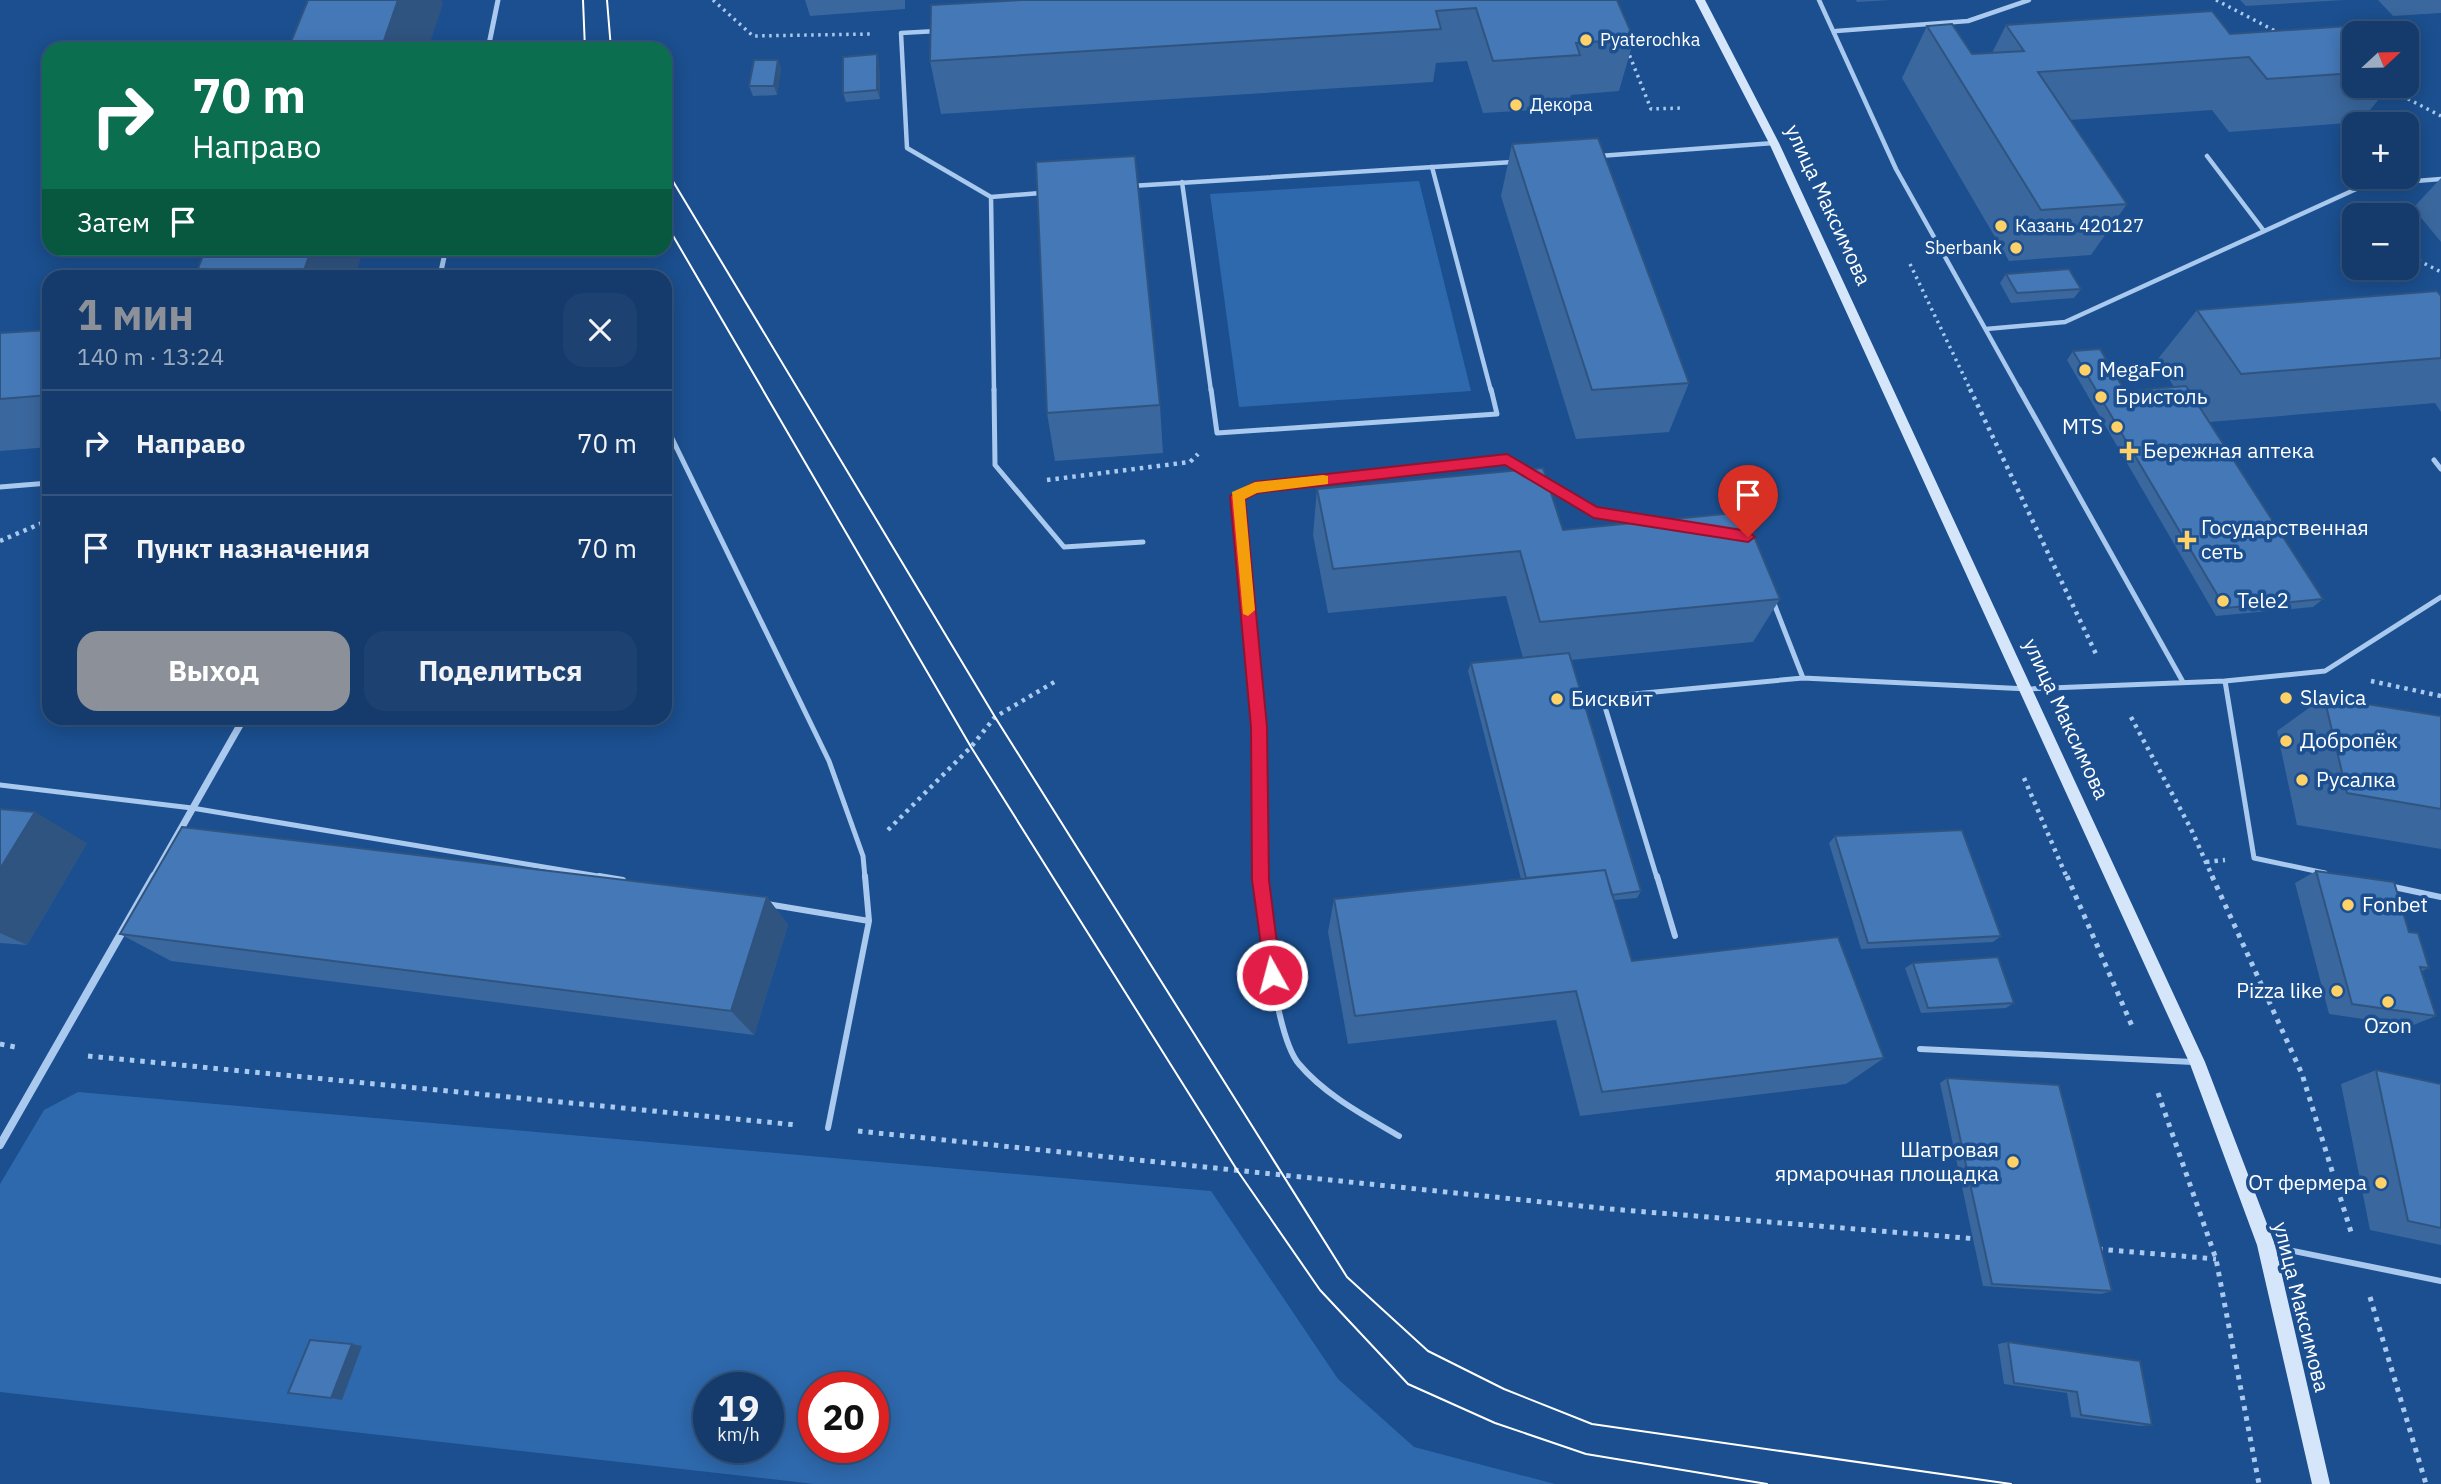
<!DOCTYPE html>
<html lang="ru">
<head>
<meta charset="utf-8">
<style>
  :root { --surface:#143b6b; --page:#1d4271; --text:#f1f3f6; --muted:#9dadc1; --line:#33557e; --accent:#8c9099 }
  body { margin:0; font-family:"IBM Plex Sans",sans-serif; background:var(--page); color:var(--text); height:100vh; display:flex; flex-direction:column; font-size:26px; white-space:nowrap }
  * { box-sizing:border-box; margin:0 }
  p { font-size:23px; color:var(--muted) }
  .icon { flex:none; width:38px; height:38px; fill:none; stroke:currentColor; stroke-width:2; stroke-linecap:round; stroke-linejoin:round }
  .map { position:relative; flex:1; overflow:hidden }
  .sheet { position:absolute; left:42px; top:270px; width:630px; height:455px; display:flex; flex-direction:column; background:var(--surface); border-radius:21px; box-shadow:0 4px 18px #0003,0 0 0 2px var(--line) }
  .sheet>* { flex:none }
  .hud { position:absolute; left:42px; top:42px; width:630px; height:214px; border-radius:21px; box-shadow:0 4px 18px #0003,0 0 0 2px var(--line); background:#0b6e4f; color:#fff; overflow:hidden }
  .needle { width:46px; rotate:68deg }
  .tools { position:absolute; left:2342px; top:21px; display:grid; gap:14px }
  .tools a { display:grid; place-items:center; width:77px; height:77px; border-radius:14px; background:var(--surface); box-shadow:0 4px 18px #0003,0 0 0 2px var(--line); font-size:35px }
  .speed { position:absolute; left:693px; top:1372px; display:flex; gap:14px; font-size:35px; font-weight:700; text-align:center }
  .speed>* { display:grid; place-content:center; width:91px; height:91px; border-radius:50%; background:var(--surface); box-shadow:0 4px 18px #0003,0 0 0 2px var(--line); line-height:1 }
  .speed small { font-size:18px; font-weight:400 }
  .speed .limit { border:10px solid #d22; background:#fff; color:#111 }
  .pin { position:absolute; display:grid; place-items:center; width:60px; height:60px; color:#fff; margin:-72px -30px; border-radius:50% 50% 50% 0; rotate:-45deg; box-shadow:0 0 7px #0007 }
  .pin .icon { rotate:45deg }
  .me { position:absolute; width:77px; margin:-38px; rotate:353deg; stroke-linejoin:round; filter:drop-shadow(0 0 5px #0008) }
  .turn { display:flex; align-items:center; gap:24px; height:147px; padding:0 35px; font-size:32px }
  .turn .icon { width:91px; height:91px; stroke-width:2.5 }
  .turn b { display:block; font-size:49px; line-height:60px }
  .then { display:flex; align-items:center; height:66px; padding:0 35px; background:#0003; gap:14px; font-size:26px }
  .round { display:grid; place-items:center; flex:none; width:74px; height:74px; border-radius:21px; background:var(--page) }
  .headline { display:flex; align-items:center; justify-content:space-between; height:119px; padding:0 35px }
  h1 { font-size:42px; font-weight:700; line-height:52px; color:var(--accent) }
  .primary-button { display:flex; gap:14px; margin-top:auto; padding:14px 35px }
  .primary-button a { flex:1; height:80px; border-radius:21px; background:var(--accent); color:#fff; font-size:28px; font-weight:700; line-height:80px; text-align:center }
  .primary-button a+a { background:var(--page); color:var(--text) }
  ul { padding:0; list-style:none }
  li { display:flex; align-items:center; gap:21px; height:105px; padding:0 35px; border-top:2px solid var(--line) }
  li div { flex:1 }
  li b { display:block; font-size:26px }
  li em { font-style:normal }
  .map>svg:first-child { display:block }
  .green { fill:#2e69ad; fill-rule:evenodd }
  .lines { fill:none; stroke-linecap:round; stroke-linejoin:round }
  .path-far2 { stroke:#a9c9ee; stroke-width:3.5; stroke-dasharray:2.5 4.5; stroke-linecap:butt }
  .path-far1 { stroke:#a9c9ee; stroke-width:4.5; stroke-dasharray:3.5 5; stroke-linecap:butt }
  .path { stroke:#a9c9ee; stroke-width:5; stroke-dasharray:4.5 6; stroke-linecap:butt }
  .lane-far2 { stroke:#a9c9ee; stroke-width:4.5 }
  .lane-far1 { stroke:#a9c9ee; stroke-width:5 }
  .lane { stroke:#a9c9ee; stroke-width:6 }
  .street-far2 { stroke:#a9c9ee; stroke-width:5 }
  .street-far1 { stroke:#a9c9ee; stroke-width:7 }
  .street { stroke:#a9c9ee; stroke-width:8 }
  .secondary { fill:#d6e6fa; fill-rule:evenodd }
  .tram { stroke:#fff; stroke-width:2 }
  .wall { fill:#3a679d }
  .shaded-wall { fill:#305480 }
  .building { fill:#4478b7; stroke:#305480; stroke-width:2 }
  .route { fill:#e11d48; stroke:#92132f; stroke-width:2 }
  .slow { fill:#f59e0b }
  .poi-dot { fill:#ffd166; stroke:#1b4f8f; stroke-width:2.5 }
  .labels { text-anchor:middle; stroke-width:7; stroke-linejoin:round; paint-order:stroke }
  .far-poi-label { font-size:18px; fill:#fff; stroke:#1b4f8f; text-anchor:start }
  .street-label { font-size:21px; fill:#fff; stroke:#1b4f8f }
  .poi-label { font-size:21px; fill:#fff; stroke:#1b4f8f; text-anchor:start }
</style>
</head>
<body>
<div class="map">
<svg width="2441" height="1484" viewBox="0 0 2441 1484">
  <rect width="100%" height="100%" fill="#1b4f8f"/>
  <path class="green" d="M1419 181 1471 391 1239 407 1210 194Z
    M78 1092 1211 1191 1338 1379 1414 1447 1555 1484H814L0 1392V1184L44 1110ZM709 1388H768V1447H709ZM814 1388H873V1447H814Z"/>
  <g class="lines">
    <path class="path-far2" d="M713 0 753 36 870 34
      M2216 0 2281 34
      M1627 49 1651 109 1683 108
      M2383 86 2441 116
      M2406 254 2441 272
      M1910 264 1971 391"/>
    <path class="path-far1" d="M1970 389 2096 654
      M1047 480 1190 462 1198 454
      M0 541 49 520
      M2371 681 2441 696
      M2131 717 2191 829 2213 878
      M2024 778 2067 878
      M888 830 971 747 995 717 1056 681
      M2206 862 2225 860"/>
    <path class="path" d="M2067 876 2132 1026
      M2212 876 2302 1074 2351 1232
      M0 1044 20 1048
      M88 1056 797 1125
      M2158 1093 2216 1259 2259 1484
      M858 1131 1610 1209 1978 1239
      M2098 1249 2216 1259
      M2370 1297 2426 1484"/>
    <path class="lane-far2" d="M1819 0 1896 169 2020 391
      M937 31 901 33 907 148 991 197 1041 193
      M1836 31 1968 21 2029 0
      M1599 156 1774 143
      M2207 156 2264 231
      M1432 167 1491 391
      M1182 182 1211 391
      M1131 186 1513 162
      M991 197 994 391
      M1986 329 2065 322 2365 185 2441 179"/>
    <path class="lane-far1" d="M994 389 995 465 1064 547 1143 542
      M1211 389 1217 433 1497 414 1491 389
      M2019 389 2183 682
      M665 424 829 761 863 856 865 878
      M2434 460 2441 469
      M1544 482 1594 512 1654 522
      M0 487 49 483
      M1773 601 1803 678 2028 689 2225 681 2325 671 2441 597
      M2225 681 2254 858 2325 873
      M0 785 192 808 610 878
      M1261 878 1259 727 1237 496 1255 488 1506 459 1530 474
      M1657 878 1602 697 1803 678"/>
    <path class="lane" d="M599 876 623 880
      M1261 876C1262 914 1276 1038 1299 1064 1325 1095 1365 1116 1399 1136
      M1657 876 1675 936
      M2389 886 2441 897
      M767 904 869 921
      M1920 1049 2193 1062
      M828 1128 869 921 865 876
      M2269 1246 2441 1281"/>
    <path class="street-far2" d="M488 49 498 0
      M440 276 446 248"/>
    <path class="street-far1" d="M153 878 244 718"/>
    <path class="street" d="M0 1145 154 876"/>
    <path class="secondary" d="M1695 0H1705L1779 143 2205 1062 2275 1245 2330 1484H2312L2257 1245 2190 1064 1769 143Z"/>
    <path class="tram" d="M583 0 585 49
      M607 0 611 49
      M665 168 995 717 1347 1277 1428 1351 1504 1389 1592 1424 2011 1484
      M665 222 971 747 1237 1170 1320 1290 1408 1384 1495 1423 1586 1454 1767 1484"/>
  </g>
  <path class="wall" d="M805 0H905V9L810 16Z
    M1021 0H1617L1634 39 1619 91 1571 95 1567 108 1483 113 1467 61 1436 63 1433 82 941 114 930 61Z
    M1856 0H1890L1857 2Z
    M2240 0H2344L2246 6Z
    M2378 0H2441V13L2393 16Z
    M2006 25 2230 34 2354 33V86H2390L2360 122 2229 132 2212 110 2070 120 2127 204 2091 255 2009 261 1902 78 1927 26 1972 54 1992 53Z
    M877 54 879 63 880 99 846 102 843 93Z
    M778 60 781 69 777 95 753 96 749 86Z
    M1512 144 1689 383 1669 432 1576 439 1501 196Z
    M2441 178V242L2413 208Z
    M2006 274 2081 289 2074 298 2011 303 2000 283Z
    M2441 296V412L2435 403 2210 422 2323 599 2313 607 2216 616 2067 360 2073 351 2125 391 2174 387 2157 360 2197 310Z
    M49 330V447L0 451V333Z
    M1160 405 1163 453 1055 461 1047 413Z
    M1317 489 1563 530 1780 599 1753 642 1571 660 1641 891 1637 898 1614 900 1632 961 1884 1058 1846 1084 1580 1116 1556 1020 1348 1044 1328 932 1334 899 1521 879 1468 671 1471 663 1523 658 1506 596 1328 613 1313 535Z
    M2324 697 2441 716V849L2297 825 2277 731Z
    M0 809 87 843 27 945 0 943Z
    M1835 836 2001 936 1993 942 1861 949 1829 843Z
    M2316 871 2429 968 2422 971 2436 1016 2411 1026 2329 1014 2295 883Z
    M767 897 788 925 754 1035 171 961 120 934Z
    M1913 963 2014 1003 2006 1008 1921 1013 1905 968Z
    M2376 1070 2441 1084V1245L2370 1230 2341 1084Z
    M1947 1078 2112 1291 2101 1294 1983 1286 1940 1083Z
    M2008 1342 2152 1425 2141 1426 2071 1417 2067 1393 2004 1384 1998 1344Z"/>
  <path class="shaded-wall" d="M398 0H441L443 4 428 49H381Z
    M877 54 879 63 880 99 877 90Z
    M778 60 781 69 777 95 774 86Z
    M312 248H364L355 276H302Z
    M35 812 87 843 27 945 0 933V869Z
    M767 897 788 925 754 1035 731 1011Z
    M352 1344 362 1346 342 1400 331 1398Z"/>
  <path class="building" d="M308 0H398L381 49H288Z
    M1021 0H1617L1634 39 1576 43 1580 55 1493 61 1476 8 1436 11 1441 29 930 61 931 5Z
    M2212 11 2230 34 2364 25 2371 33H2354V73L2267 79 2249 57 2038 72 2127 204 2041 210 1927 26 1952 24 1972 54 2024 51 2006 25Z
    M877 54V90L843 93V57Z
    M754 60H778L774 86H749Z
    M1598 138 1689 383 1592 390 1512 144Z
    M1135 156 1160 405 1047 413 1036 162Z
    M206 248H312L302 276H195Z
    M2069 269 2081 289 2017 293 2006 274Z
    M2437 291 2441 296V358L2241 374 2197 310Z
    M49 330V395L0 399V333Z
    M2100 349 2125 391 2186 386 2323 599 2225 608 2073 351Z
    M1543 468 1563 530 1744 512 1780 599 1540 622 1520 551 1333 569 1317 489Z
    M1569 653 1641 891 1612 895 1605 870 1526 878 1471 663Z
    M2324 697 2441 716V809L2347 793Z
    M0 809 35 812 0 869Z
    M182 827 767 897 731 1011 120 934Z
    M1962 830 2001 936 1868 943 1835 836Z
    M1605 870 1632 961 1838 937 1884 1058 1602 1092 1576 991 1355 1016 1334 899Z
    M2316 871 2394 882 2409 932 2418 933 2429 968 2420 967 2436 1016 2352 1004Z
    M1998 957 2014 1003 1928 1008 1913 963Z
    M2376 1070 2441 1084V1228L2408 1221Z
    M1947 1078 2059 1085 2112 1291 1992 1284Z
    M310 1340 352 1344 331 1398 288 1393Z
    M2008 1342 2140 1361 2152 1425 2081 1415 2077 1392 2014 1383Z"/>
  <path class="route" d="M1507 454 1597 507 1748 531 1755 537 1748 542 1594 518 1505 465 1257 493 1245 499 1267 727 1269 880 1281 975 1279 981H1266L1252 880 1251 727 1230 496 1255 482Z"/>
  <path class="slow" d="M1323 475 1328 476V484L1257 493 1245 499 1255 610 1248 616 1243 614 1232 492 1255 482Z"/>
  <g class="poi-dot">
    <circle cx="1586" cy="40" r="7"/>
    <circle cx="1516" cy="105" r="7"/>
    <circle cx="2001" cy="226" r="7"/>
    <circle cx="2016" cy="248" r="7"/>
    <circle cx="2085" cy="370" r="7"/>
    <circle cx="2101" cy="397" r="7"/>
    <circle cx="2117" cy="427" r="7"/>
    <path d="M2125.5 440.5h7v7h7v7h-7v7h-7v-7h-7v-7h7z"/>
    <path d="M2183.5 529.5h7v7h7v7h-7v7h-7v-7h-7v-7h7z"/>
    <circle cx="2223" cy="601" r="7"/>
    <circle cx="2286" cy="698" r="7"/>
    <circle cx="1557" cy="699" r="7"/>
    <circle cx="2286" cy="741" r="7"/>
    <circle cx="2302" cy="780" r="7"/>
    <circle cx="2348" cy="905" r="7"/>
    <circle cx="2337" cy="991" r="7"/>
    <circle cx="2388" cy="1002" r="7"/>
    <circle cx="2013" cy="1162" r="7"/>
    <circle cx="2381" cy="1183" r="7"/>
  </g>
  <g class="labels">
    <g class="far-poi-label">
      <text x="1600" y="46">Pyaterochka</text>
      <text x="1530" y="111">Декора</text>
      <text x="2015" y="232">Казань 420127</text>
      <text x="2002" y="254" text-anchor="end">Sberbank</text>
    </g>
    <g class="street-label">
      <text transform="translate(1828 205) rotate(65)" y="7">улица Максимова</text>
      <text transform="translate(2066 719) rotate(65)" y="7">улица Максимова</text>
      <text transform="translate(2301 1307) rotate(76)" y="7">улица Максимова</text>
    </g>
    <g class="poi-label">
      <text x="2099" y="377">MegaFon</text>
      <text x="2115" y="404">Бристоль</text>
      <text x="2103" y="434" text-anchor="end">MTS</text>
      <text x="2143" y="458">Бережная аптека</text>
      <text x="2201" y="535">Государственная<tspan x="2201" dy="24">сеть</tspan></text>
      <text x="2237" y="608">Tele2</text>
      <text x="2300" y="705">Slavica</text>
      <text x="1571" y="706">Бисквит</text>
      <text x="2300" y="748">Добропёк</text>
      <text x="2316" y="787">Русалка</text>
      <text x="2362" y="912">Fonbet</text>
      <text x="2323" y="998" text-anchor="end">Pizza like</text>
      <text x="2388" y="1033" text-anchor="middle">Ozon</text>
      <text x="1999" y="1157" text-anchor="end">Шатровая<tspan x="1999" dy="24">ярмарочная площадка</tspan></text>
      <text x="2367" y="1190" text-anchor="end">От фермера</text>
    </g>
  </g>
</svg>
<div class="tools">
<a><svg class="needle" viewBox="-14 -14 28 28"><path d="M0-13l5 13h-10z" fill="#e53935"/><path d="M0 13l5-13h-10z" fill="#9dadc1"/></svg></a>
<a>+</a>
<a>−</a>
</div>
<div class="speed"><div>19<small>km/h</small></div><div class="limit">20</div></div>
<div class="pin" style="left:1748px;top:537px;background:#d93025"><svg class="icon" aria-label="arrive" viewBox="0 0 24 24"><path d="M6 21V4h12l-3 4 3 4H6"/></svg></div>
<svg class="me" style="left:1272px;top:975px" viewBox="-20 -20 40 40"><circle r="17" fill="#e11d48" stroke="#fff" stroke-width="3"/><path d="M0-11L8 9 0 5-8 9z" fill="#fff"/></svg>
<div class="hud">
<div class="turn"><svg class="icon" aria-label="right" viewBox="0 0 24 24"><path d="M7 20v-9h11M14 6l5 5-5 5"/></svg><div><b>70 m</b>Направо</div></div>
<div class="then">Затем<svg class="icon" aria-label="arrive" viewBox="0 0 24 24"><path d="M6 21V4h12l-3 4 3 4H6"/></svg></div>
</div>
<section class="sheet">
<div class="headline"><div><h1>1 мин</h1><p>140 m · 13:24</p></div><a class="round"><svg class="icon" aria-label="close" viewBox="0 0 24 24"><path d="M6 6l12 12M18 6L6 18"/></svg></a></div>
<ul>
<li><svg class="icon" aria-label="right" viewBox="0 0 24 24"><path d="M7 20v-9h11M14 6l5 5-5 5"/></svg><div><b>Направо</b></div><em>70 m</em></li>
<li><svg class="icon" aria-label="arrive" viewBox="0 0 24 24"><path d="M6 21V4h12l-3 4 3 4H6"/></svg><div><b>Пункт назначения</b></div><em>70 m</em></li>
</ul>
<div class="primary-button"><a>Выход</a><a>Поделиться</a></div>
</section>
</div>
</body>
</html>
